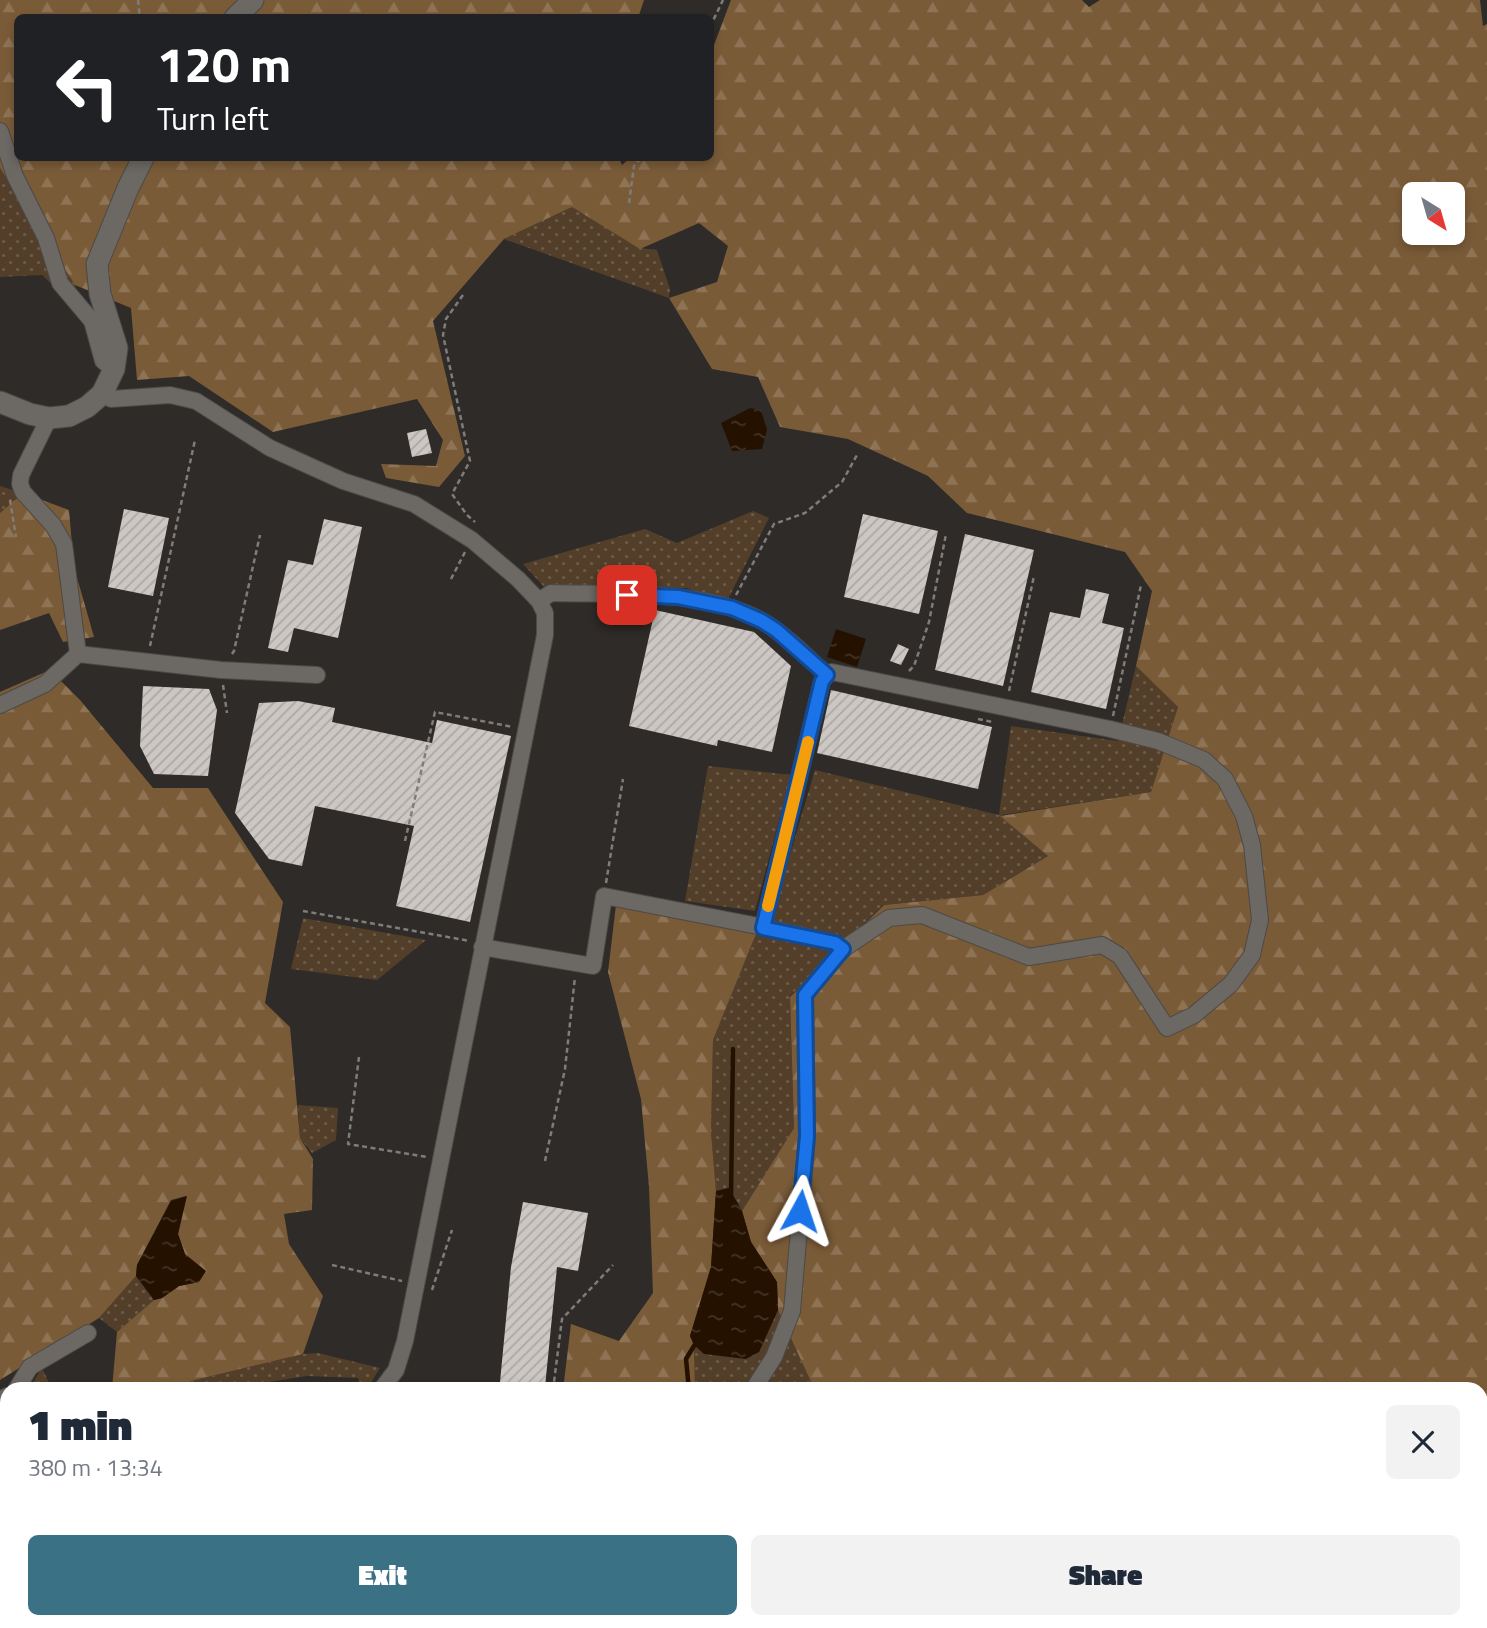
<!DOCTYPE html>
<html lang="en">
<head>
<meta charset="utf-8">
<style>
  :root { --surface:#fff; --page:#f2f2f3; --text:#1f2937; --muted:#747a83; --accent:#3a7185 }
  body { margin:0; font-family:"Titillium Web",sans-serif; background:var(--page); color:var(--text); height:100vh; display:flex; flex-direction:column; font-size:26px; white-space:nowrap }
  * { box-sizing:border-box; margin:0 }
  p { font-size:23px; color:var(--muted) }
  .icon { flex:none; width:38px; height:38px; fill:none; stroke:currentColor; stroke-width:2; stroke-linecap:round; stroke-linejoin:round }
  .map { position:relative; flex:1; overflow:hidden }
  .side { position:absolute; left:0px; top:1382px; width:1488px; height:247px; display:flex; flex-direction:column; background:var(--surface); border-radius:21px 21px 0 0; box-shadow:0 4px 10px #0003 }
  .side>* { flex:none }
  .hud { position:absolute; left:14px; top:14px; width:700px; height:147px; border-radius:10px; box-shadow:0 4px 10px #0003; background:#202124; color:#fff; overflow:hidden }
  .needle { width:46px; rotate:143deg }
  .fabs { position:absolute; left:1402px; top:182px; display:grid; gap:14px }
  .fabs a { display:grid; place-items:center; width:63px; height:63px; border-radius:10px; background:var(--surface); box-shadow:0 4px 10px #0003; font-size:35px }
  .pin { position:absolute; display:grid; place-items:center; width:60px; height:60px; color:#fff; margin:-30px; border-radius:14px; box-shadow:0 4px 10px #0006 }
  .me { position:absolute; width:77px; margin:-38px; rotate:5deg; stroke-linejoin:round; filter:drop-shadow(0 0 5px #0008) }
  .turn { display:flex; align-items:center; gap:24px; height:147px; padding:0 28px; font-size:32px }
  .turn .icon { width:91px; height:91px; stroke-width:2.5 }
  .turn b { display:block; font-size:49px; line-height:60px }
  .round { display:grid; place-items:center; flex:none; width:74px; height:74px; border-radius:10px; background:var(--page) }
  .head { display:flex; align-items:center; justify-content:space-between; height:119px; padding:0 28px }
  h1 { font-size:42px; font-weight:800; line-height:52px }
  .action { display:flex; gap:14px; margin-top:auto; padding:14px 28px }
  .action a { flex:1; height:80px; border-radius:10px; background:var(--accent); color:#fff; font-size:28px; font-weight:800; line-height:80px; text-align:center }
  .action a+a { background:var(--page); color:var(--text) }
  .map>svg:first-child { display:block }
  .grass { fill:url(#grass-dots) }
  .forest { fill:url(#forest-firs); fill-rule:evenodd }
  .water { fill:url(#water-ripples) }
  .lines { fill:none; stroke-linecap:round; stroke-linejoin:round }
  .stream { stroke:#251100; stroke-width:4.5 }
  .building { fill:url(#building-hatch) }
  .street-casing { stroke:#4c4946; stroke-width:18 }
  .secondary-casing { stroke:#4c4946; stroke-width:23 }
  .path { stroke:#807c7a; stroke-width:2.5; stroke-dasharray:5 3.5; stroke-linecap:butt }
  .street { stroke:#6c6863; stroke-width:16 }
  .secondary { stroke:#6c6863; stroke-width:21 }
  .route-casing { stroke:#114b97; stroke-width:18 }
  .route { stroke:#1a73e8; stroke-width:12 }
  .slow { stroke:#f59e0b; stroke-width:12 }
</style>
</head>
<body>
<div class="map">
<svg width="1487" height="1628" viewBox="0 0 1487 1628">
  <defs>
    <pattern id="grass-dots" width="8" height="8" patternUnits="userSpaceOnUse" patternTransform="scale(1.75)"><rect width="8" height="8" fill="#533f29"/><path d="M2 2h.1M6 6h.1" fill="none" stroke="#6c5b48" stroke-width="1.8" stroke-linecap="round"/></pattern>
    <pattern id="forest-firs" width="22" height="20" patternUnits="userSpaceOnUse" patternTransform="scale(1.75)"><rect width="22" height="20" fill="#7a5b38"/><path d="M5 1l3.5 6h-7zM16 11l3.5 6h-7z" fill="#8e7355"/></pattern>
    <pattern id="water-ripples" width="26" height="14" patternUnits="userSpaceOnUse" patternTransform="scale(1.75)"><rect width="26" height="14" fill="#251100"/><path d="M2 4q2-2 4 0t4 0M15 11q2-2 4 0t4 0" fill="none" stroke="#453426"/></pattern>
    <pattern id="building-hatch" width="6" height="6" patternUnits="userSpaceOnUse" patternTransform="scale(1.75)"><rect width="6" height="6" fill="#ccc7c2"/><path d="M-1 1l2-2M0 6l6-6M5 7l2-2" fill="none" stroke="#aba7a4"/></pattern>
  </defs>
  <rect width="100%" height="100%" fill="#2f2b28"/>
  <path class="grass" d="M0 168 75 285 85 316 42 275 0 277Z
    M572 207 640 248 657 250 670 289 669 298 504 239Z
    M0 486 23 493 0 513Z
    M753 511 769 518 727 601 686 588 546 589 523 564 645 529 677 543Z
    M1136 666 1178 707 1151 792 1001 815 1048 856 983 895 883 905 790 996 794 1128 742 1211 729 1188 716 1191 711 1132 713 1040 756 934 770 922 815 770 999 815 1011 726 1118 741Z
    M708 766 791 775 755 911 685 901Z
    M303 918 426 940 377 980 291 969Z
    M298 1105 338 1108 336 1140 312 1153 300 1138Z
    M136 1276 154 1300 117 1332 99 1318Z
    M778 1310 811 1382 812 1389H695L694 1345 705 1354 759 1352Z
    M318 1353 380 1368 367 1389H361L358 1378 307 1376 231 1388 230 1389 183 1390 191 1381 303 1354Z
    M42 1368 52 1389H29Z
    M7 1561V1611L0 1620V1565Z"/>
  <path class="forest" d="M0 0H644L638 18H18V158H619L622 165 630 158H710L711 53 731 0H1082L1089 7 1100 0H1480L1483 26 1487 24V1628H732L730 1622H1480V1390L812 1389 811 1382 778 1310 777 1282 751 1242 742 1211 794 1128 790 997 884 905 983 895 1048 856 1000 816 1151 792 1178 707 1136 666 1152 591 1125 552 967 513 928 476 848 439 780 427 758 377 712 369 669 298 717 282 728 246 699 223 640 249 572 207 504 239 433 321 465 456 439 487 386 478 381 464 436 466 443 440 417 399 273 432 189 376 137 380 131 308 75 285 0 168ZM1414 194H1452V233H1414Z
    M23 493 69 510 74 567 94 637 63 642 49 613 0 630V513Z
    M50 670 80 700 153 788H208L283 902 265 1003 290 1027 300 1138 313 1159 312 1210 284 1214 289 1244 323 1296 303 1354 191 1381 183 1389H112L117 1332 154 1300 162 1298 179 1286 199 1282 185 1254 178 1234 186 1196 171 1200 137 1265 136 1276 99 1318 0 1380V692Z
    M616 905 756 934 713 1040 711 1132 716 1191 711 1267 690 1336 694 1345 695 1389 563 1390 571 1324 619 1341 653 1293 649 1187 641 1099 608 972Z
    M189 1622H584L583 1628H180Z"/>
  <path class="water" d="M750 408 761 410 767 430 762 449 732 451 721 423Z
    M836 629 866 639 857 667 827 657Z
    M729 1188 742 1211 751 1242 777 1282 778 1310 759 1352 746 1359 704 1354 694 1345 690 1336 711 1267 716 1191Z
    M187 1196 178 1234 185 1254 206 1271 199 1282 179 1286 162 1298 154 1300 136 1276 137 1265 171 1201Z
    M584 1622H686L688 1628H583Z"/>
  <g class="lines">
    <path class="stream" d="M731 1197 733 1049
      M689 1390 686 1359 697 1341"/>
  </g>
  <path class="building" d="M426 429 432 453 412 457 407 433Z
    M124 509 169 518 153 596 108 587Z
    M863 514 938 531 919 614 844 597Z
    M324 519 362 527 338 638 294 628 288 652 268 648 288 560 313 565Z
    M965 534 1034 550 1003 686 935 670Z
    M1086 589 1109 594 1102 623 1124 628 1106 709 1031 692 1050 612 1080 618Z
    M655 610 754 632 791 666 772 752 718 740 717 746 629 726Z
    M898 644 909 649 901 665 890 661Z
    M143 686 209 689 217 710 208 776 154 774 140 746Z
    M831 690 992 727 978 789 817 753Z
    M298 701 335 708 332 722 432 743 437 720 511 736 470 922 396 906 414 826 315 806 302 866 269 859 235 813 259 703Z
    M523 1202 588 1213 578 1271 557 1267 545 1387 500 1382 511 1267Z"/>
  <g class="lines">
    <g class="street-casing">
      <path id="street" d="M0 131 15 176 46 238 60 283 92 321 103 361 114 369
        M102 394 111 399 170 395 196 401 270 448 343 481 414 504 472 540 518 579 539 601 545 613V635L405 1341 396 1370 381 1390
        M539 601 551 593C618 595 705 588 764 622 787 636 807 657 827 675L832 672 1110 729 1158 741 1204 760 1225 779 1244 816 1252 845 1260 920 1252 955 1231 984 1194 1015 1167 1028 1120 956 1102 945 1029 957 922 915 889 918 843 949
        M78 654 221 670 317 675
        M0 705 45 684 78 654 64 544 53 525 23 492 20 484 21 475 49 418
        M763 927 822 681 827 675
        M482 947 593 966 604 896 763 927 835 943 843 949 805 994 807 1136 792 1311 774 1357 753 1390
        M16 1390 30 1367 88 1333
        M0 1400 7 1396
        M719 1622 721 1628
        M6 1628 12 1622"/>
    </g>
    <g class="secondary-casing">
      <path id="secondary" d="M235 18 253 0
        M0 402 30 414 49 418 69 416 87 407 102 394 114 369 117 348 100 294 97 264 128 188 143 158"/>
    </g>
    <path class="path" d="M138 0 140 18
      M710 27 723 0
      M629 203 634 166 641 158
      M463 295 446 319 443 335 470 461 452 494 467 515 475 522
      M10 500 16 537
      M451 579 465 552
      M736 595 774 524 805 513 842 482 857 455
      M150 646 195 440
      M232 654 234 651 260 535
      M909 671 914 666 929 622 946 534
      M223 685 227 713
      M1009 691 1034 576
      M1113 716 1141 585
      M978 719 992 722
      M405 841 435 712 513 727
      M606 883 623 779
      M303 911 470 941
      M359 1057 348 1144 427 1157
      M545 1161 565 1069 575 977
      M332 1265 402 1281
      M432 1290 452 1230
      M404 1386 428 1390
      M553 1390 562 1319 613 1265
      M0 1488 7 1483"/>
    <use href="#street" class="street"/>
    <use href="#secondary" class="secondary"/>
  </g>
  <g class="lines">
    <g class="route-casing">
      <path id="route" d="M627 595 678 597 732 608 762 621 776 630 827 675 822 681 763 928 835 943 843 949 805 995 807 1136 800 1211"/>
    </g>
    <use href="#route" class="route"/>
    <path class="slow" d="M768 906 808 742"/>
  </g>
</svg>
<div class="fabs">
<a><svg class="needle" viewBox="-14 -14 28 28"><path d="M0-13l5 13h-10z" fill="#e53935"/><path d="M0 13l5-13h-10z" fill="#747a83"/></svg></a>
</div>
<div class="pin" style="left:627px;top:595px;background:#d93025"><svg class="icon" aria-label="arrive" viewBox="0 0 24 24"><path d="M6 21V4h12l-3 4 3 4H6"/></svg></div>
<svg class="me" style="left:800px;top:1211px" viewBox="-20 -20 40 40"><path d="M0-17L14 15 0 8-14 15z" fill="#1a73e8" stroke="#fff" stroke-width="4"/></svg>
<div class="hud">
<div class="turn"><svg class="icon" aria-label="left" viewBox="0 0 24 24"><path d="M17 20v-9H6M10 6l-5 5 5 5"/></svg><div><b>120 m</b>Turn left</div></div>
</div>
<section class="side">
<div class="head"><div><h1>1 min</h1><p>380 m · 13:34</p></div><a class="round"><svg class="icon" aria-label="close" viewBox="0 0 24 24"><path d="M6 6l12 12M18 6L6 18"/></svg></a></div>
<div class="action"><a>Exit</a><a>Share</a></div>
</section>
</div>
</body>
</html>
